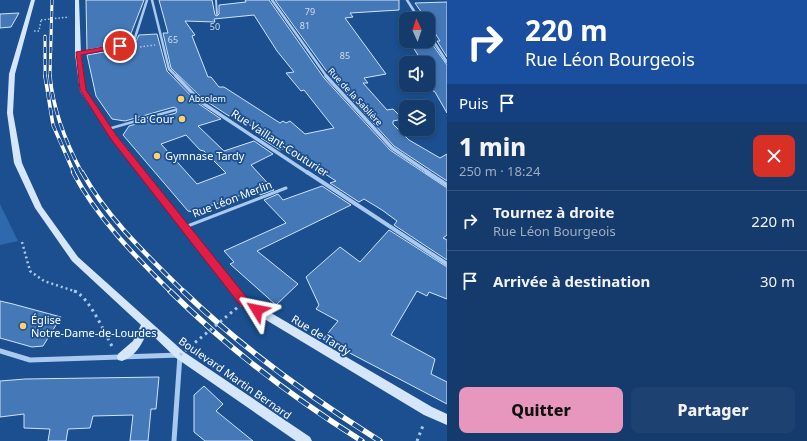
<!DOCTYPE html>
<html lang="fr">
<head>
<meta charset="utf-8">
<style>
  :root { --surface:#143b6b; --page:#1d4271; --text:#f1f3f6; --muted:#9dadc1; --line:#33557e; --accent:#e797bd }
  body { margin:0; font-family:"Noto Sans",sans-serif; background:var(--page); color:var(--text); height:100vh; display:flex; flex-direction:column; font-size:15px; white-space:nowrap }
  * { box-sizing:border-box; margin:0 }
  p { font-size:13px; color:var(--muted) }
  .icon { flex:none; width:22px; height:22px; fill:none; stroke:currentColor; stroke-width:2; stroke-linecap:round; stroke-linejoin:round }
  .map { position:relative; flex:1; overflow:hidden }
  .drawer { display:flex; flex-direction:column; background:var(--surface); width:360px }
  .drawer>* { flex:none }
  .hud { background:#1a4fa0; color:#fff; overflow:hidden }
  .needle { width:26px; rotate:357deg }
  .controls { position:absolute; left:399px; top:12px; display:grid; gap:8px }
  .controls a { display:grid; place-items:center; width:36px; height:36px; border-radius:8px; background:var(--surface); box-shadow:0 2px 6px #0003,0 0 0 1px var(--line); font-size:20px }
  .pin { position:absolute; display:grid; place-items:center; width:34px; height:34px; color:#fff; margin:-17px; border:2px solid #fff; border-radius:50%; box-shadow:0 1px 4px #0007 }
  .me { position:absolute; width:44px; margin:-22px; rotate:305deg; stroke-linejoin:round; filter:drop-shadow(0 0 3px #0008) }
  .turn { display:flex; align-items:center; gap:14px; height:84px; padding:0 12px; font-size:18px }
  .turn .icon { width:52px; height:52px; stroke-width:2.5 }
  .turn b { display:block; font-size:28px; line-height:34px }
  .then { display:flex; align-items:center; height:38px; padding:0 12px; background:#0003; gap:8px; font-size:15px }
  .round { display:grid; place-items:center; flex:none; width:42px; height:42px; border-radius:8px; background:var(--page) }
  .headline { display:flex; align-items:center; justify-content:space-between; height:68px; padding:0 12px }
  h1 { font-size:24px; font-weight:800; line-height:30px }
  .action { display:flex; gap:8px; margin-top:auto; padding:8px 12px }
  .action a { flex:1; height:46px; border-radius:8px; background:var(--accent); color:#111; font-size:16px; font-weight:800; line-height:46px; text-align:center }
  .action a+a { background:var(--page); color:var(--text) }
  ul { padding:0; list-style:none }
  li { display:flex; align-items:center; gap:12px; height:60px; padding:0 12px; border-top:1px solid var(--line) }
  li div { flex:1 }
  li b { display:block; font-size:15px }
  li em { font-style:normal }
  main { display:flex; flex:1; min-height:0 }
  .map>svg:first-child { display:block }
  .green { fill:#2e69ad }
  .building { fill:#4478b7; stroke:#cfe3fa; fill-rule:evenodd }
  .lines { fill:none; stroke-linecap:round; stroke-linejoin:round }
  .path-far2 { stroke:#a9c9ee; stroke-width:1.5; stroke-dasharray:1.5 2; stroke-linecap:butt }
  .path-far1 { stroke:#a9c9ee; stroke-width:2.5; stroke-dasharray:2 3; stroke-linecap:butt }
  .path { stroke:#a9c9ee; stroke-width:3; stroke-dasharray:2.5 4; stroke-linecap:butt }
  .lane-far2 { stroke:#a9c9ee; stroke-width:2 }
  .lane-far1 { stroke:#a9c9ee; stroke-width:2.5 }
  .lane { stroke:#a9c9ee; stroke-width:3 }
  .street-far3 { stroke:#a9c9ee; stroke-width:2.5 }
  .street-far2 { stroke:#a9c9ee; stroke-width:3.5 }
  .street-far1 { stroke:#a9c9ee; stroke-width:4 }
  .street { stroke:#a9c9ee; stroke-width:5 }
  .secondary { fill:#d6e6fa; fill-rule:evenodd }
  .rail-far3-casing { stroke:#fff; stroke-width:3 }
  .rail-far2-casing { stroke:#fff; stroke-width:3.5 }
  .rail-far1-casing { stroke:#fff; stroke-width:4.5 }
  .rail-casing { stroke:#fff; stroke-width:5.5 }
  .rail-far3 { stroke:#1b4f8f; stroke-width:2; stroke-dasharray:6; stroke-linecap:butt }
  .rail-far2 { stroke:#1b4f8f; stroke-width:2.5; stroke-dasharray:8; stroke-linecap:butt }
  .rail-far1 { stroke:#1b4f8f; stroke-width:3; stroke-dasharray:9; stroke-linecap:butt }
  .rail { stroke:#1b4f8f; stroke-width:4; stroke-dasharray:12; stroke-linecap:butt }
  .path-bridge-far1 { stroke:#a9c9ee; stroke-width:1.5; stroke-dasharray:1.5 2; stroke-linecap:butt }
  .path-bridge { stroke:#a9c9ee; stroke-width:3; stroke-dasharray:2.5 4; stroke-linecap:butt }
  .route { fill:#e11d48; stroke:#92132f }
  .poi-dot { fill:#ffd166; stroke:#1b4f8f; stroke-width:1.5 }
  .labels { text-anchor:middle; stroke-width:3.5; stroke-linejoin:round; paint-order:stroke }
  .number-label { font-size:9px; fill:#d0dded }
  .far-street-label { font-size:9px; fill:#fff; stroke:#1b4f8f }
  .far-poi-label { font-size:9px; fill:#fff; stroke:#1b4f8f; text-anchor:start }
  .poi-label { font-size:11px; fill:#fff; stroke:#1b4f8f; text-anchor:start }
  .street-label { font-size:11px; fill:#fff; stroke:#1b4f8f }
</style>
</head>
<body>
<main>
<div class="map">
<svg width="447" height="441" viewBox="0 0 447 441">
  <rect width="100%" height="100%" fill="#1b4f8f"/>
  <path class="green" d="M0 204 18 241 0 245Z"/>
  <path class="building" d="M86 0H144L130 36H133L131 42 87 50Z
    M159 0H212L215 15 217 16 219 14V5L246 2 245 0H269L324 78 390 150 447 188V235L443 238 447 240V260L394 225 397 221 382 210 364 199 359 202 330 183 336 181 285 148 280 150 261 138 267 136 234 115 229 116 203 99 171 68 163 33H168ZM254 15 277 51 294 72 286 73 301 91 304 90 334 128 305 134 290 121 286 123 283 121 280 123 224 87H219L211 77H208L192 36 195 35 185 21 215 22 214 19Z
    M275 0H399V10L350 13 353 17 345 18 386 74 364 78 368 83H363L387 110 393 109 403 119 393 121V124L409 140 440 158 447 154V181L394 146 328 73Z
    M447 2V57L437 41H440L428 22V19H426L415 3Z
    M19 13 11 27 0 28V14Z
    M157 34 167 71 199 104 221 119 198 126 224 151 254 141 273 154 251 165 274 190 260 195 256 190 193 212 188 211 123 135 129 126 176 113 177 109 174 107 125 121 112 119 96 96 87 55 133 47 139 35ZM186 135 200 150 204 151 226 173 197 184 161 144Z
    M409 41H430L447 65V113L435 92 428 88V63H423Z
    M322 186 351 205 257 251 298 284 276 305 230 264 234 262 224 251 286 223 264 200 278 194 283 200Z
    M389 230 447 267V299L429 292 427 296 417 291 391 335 435 359 431 374 447 382V404L323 339 338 321 316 309 319 305 306 277 340 247 360 262Z
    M0 301 13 304 61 317 43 346 32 347 0 338Z
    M159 377 156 409H151L148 441H130L133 415 93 416 90 428 68 429 66 441H48L50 429 24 428V414L0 417V381L25 379Z
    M204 386 223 404 216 411 253 441H205L194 432V395Z"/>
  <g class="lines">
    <path class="path-far2" d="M34 31H39L41 20
      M140 47 155 45"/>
    <path class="path-far1" d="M22 242 30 271 44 281 77 292"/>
    <path class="path" d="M74 291C89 296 105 334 113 348
      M417 441 424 423"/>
    <path class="lane-far2" d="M216 0 217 14"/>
    <path class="lane-far1" d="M108 129 175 110"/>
    <path class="lane" d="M185 227 286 188"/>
    <path class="street-far3" d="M152 0 169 69 177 77
      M272 0 327 77
      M407 0 419 19
      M428 33 447 62
      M78 54 133 44 147 0"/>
    <path class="street-far2" d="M176 76 201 102 308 173
      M326 76 392 148 429 173"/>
    <path class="street-far1" d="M307 172 447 264
      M427 172 447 185"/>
    <path class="street" d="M0 351 30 360 180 355 174 441"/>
    <path class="secondary" d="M31 0H35L15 74 13 113 22 163 42 207 78 257 184 352 310 437 312 441H296L176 358 148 331C142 344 135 357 122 361L118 360 117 357 118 354 133 341 141 325 72 261 35 208 14 163 7 113 9 74Z
      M75 0H79L81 54 86 91 116 135 247 299 432 407 447 414V425L424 415 241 305 111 137 80 91 75 54Z"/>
    <g class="rail-far3-casing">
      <path id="rail-far3" d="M45 77V36
        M50 77 52 0"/>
    </g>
    <g class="rail-far2-casing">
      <path id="rail-far2" d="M45 76 53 125 74 173
        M50 76C53 110 66 143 82 173"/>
    </g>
    <g class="rail-far1-casing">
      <path id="rail-far1" d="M73 172C97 218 135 256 171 292
        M82 172C108 219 147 255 184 292"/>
    </g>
    <g class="rail-casing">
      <path id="rail" d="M170 291C229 349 293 398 362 441
        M183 291C243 349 310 397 380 441"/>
    </g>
    <use href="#rail-far3" class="rail-far3"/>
    <use href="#rail-far2" class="rail-far2"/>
    <use href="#rail-far1" class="rail-far1"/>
    <use href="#rail" class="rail"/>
    <path class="path-bridge-far1" d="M41 20 69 17"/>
    <path class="path-bridge" d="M180 355 244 302"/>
  </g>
  <path class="route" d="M120 44 122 45V47L81 55 86 90 116 135 248 299 261 307 263 310 261 313H254L240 305 110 138 80 90 76 52Z"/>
  <g class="poi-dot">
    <circle cx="181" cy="99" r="4"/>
    <circle cx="182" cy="119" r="4"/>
    <circle cx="157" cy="156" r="4"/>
    <circle cx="23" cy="326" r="4"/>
  </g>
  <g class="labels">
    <g class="number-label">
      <text x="310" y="15">79</text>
      <text x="305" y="29">81</text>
      <text x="215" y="30">50</text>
      <text x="173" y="43">65</text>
      <text x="345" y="59">85</text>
    </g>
    <g class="far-street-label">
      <text transform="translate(355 97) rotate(47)" y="3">Rue de la Sablière</text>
    </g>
    <g class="far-poi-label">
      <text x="189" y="102">Absolem</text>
    </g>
    <g class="poi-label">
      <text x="174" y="123" text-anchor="end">La Cour</text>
      <text x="165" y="160">Gymnase Tardy</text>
      <text x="31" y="324">Église<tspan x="31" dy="13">Notre-Dame-de-Lourdes</tspan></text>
    </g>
    <g class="street-label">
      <text transform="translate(280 143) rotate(33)" y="4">Rue Vaillant-Couturier</text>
      <text transform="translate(232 199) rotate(-21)" y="4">Rue Léon Merlin</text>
      <text transform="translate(321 335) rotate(31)" y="4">Rue de Tardy</text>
      <text transform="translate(235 378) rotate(35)" y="4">Boulevard Martin Bernard</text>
    </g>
  </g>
</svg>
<div class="controls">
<a><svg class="needle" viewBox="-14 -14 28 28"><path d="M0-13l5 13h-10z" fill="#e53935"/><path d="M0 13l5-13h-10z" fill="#9dadc1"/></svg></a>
<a><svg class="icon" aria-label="sound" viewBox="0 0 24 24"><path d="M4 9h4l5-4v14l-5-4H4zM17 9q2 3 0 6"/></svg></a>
<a><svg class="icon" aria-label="layers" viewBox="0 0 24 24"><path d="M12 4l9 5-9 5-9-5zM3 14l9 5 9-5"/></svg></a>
</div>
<div class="pin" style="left:120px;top:46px;background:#d93025"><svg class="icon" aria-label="arrive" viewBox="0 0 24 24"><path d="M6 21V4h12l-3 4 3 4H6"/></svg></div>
<svg class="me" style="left:257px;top:310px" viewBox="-20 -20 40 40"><path d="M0-17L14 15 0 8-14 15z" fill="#e11d48" stroke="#fff" stroke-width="4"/></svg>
</div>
<section class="drawer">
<div class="hud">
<div class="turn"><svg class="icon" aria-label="right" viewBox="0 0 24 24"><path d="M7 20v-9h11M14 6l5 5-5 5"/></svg><div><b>220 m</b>Rue Léon Bourgeois</div></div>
<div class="then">Puis<svg class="icon" aria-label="arrive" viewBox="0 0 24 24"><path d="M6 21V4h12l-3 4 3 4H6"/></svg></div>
</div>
<div class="headline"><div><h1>1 min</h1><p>250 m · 18:24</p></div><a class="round" style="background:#d93025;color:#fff"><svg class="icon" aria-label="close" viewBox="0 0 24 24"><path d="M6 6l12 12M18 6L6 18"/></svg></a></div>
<ul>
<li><svg class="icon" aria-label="right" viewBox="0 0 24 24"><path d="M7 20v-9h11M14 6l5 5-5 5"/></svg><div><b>Tournez à droite</b><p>Rue Léon Bourgeois</p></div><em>220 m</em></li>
<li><svg class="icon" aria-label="arrive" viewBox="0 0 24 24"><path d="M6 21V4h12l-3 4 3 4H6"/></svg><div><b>Arrivée à destination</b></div><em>30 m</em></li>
</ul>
<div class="action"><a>Quitter</a><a>Partager</a></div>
</section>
</main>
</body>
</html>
